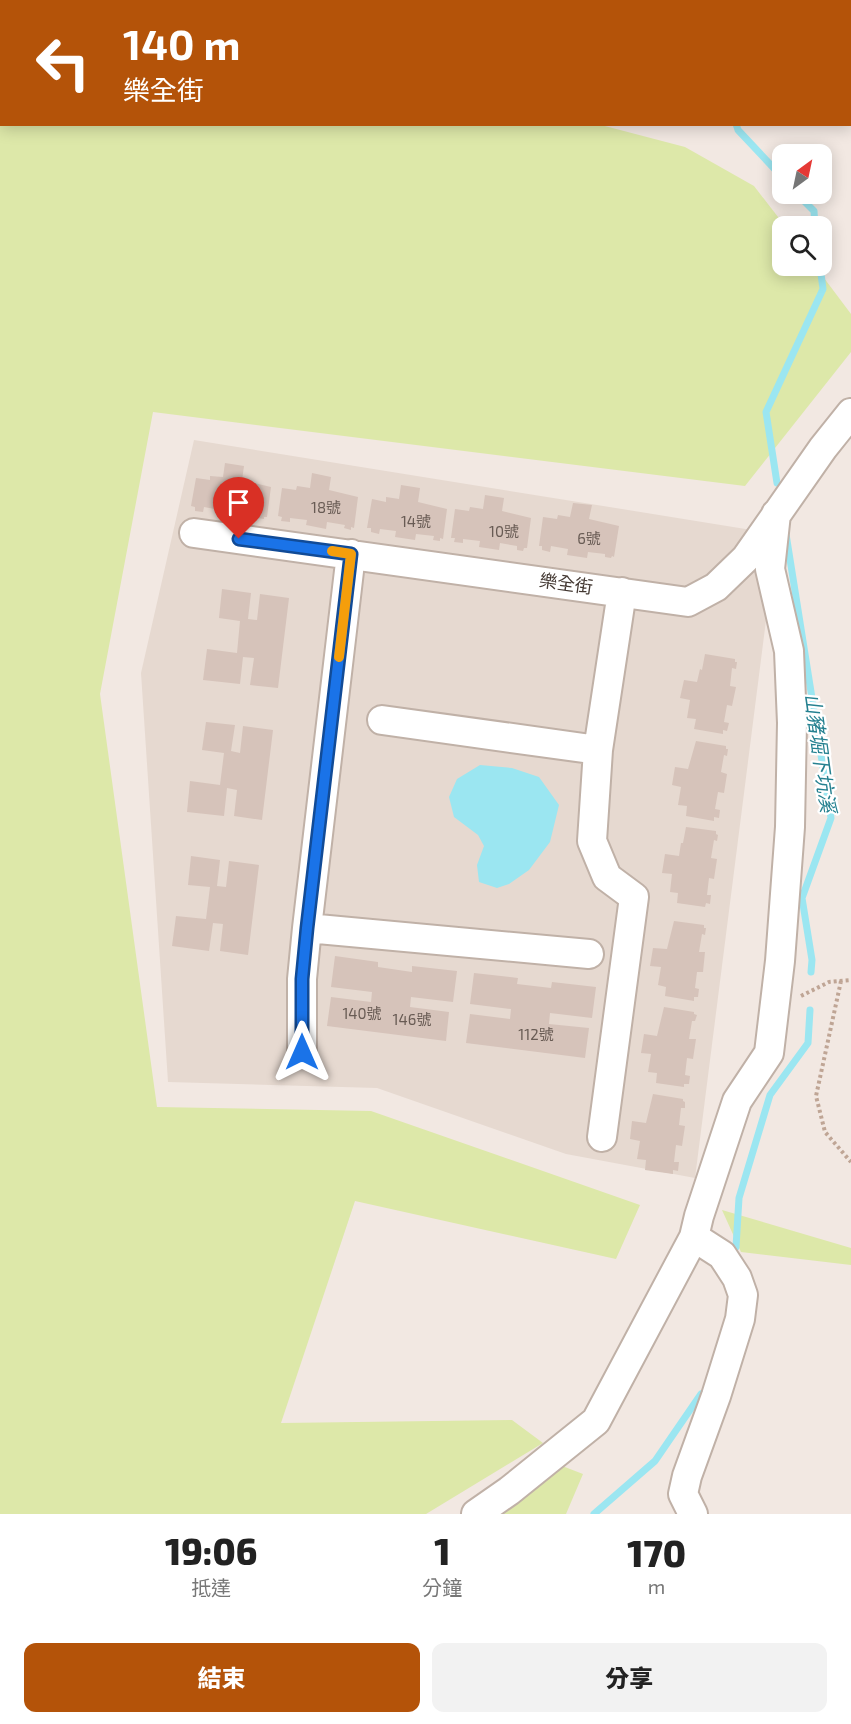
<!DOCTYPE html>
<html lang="zh-TW">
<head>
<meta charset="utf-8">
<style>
  :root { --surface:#fff; --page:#f2f2f2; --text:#222; --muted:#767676; --accent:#b45309 }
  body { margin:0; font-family:"Exo 2","Noto Sans TC",sans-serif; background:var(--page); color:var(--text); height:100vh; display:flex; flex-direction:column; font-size:22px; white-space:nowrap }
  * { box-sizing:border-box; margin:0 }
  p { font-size:20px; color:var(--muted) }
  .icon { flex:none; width:33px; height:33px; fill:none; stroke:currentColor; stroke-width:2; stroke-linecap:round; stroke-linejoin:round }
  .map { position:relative; height:1514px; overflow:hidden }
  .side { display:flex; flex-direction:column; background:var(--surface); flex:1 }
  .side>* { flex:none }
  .guide { position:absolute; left:0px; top:0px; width:852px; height:126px; box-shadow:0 3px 15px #0003; background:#b45309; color:#fff; overflow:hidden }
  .needle { width:39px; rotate:33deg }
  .fabs { position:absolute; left:772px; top:144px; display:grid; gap:12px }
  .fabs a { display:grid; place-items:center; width:60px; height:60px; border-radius:12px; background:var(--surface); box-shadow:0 3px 15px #0003; font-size:30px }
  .pin { position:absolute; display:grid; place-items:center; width:51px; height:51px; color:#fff; margin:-62px -26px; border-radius:50% 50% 50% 0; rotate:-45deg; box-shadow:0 0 6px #0007 }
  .pin .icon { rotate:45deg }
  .me { position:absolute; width:66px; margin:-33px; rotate:0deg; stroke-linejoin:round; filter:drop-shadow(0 0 4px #0008) }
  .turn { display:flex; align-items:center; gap:21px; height:126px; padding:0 24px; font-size:27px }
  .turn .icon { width:78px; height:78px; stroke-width:2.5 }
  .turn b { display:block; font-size:42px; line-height:51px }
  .eta { display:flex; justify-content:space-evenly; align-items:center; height:102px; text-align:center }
  .eta b { font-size:36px; font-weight:800; line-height:42px }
  .action { display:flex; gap:12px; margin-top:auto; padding:12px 24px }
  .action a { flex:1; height:69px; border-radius:12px; background:var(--accent); color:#fff; font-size:24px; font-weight:800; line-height:69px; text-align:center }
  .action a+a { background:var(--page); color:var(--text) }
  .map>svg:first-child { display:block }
  .residential { fill:#e6d9d0 }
  .green { fill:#dde8a9 }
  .water { fill:#9be6f1 }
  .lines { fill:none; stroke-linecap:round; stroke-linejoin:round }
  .stream { stroke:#9be6f1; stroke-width:7 }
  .building { fill:#d6c3ba }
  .minor-casing { stroke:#c0b1a7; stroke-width:32 }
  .path { stroke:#bfa595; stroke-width:4; stroke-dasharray:3 3; stroke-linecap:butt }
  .minor { stroke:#fff; stroke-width:28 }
  .route-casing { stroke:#114b97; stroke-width:15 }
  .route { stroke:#1a73e8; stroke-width:10 }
  .slow { stroke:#f59e0b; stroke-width:10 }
  .labels { text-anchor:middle; stroke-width:4.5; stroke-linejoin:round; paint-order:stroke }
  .number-label { font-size:15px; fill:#685b54 }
  .street-label { font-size:18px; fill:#433832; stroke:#fff }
  .water-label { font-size:20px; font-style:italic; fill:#258190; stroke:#fff }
</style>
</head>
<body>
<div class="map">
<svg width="851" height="1514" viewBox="0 0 851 1514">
  <rect width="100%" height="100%" fill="#f2e8e2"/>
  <path class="residential" d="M194 440 777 534 695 1178 566 1154 377 1088 168 1082 141 673Z"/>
  <path class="green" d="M0 0H544L2 2V124L601 125 685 147 754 186 785 226H783V266H815L851 314V352L745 486 153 412 100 694 157 1107 371 1111 640 1205 616 1259 355 1201 281 1423 512 1420 543 1443 426 1514H0Z
    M722 1210 851 1248V1265L741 1252Z
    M557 1464 583 1474 566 1514H493Z"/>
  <path class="water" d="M480 765 512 768 539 777 559 805 550 842 529 870 509 884 497 888 479 882 477 865 484 846 478 835 454 817 449 797 457 779Z"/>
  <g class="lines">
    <path class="stream" d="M697 2 698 0
      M736 124 738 130 783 178
      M797 194 814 211 815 226
      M777 483 766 412 823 289 820 266
      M786 534 831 818 802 898 812 960 811 972
      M736 1247 739 1198 770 1095 808 1043 810 1010
      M594 1514 655 1461 701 1394"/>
  </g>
  <path class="building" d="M225 463 244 466 242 480 271 487 267 517H264V519L257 518 258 515 240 512 239 518 219 515 220 510 204 507 203 512 195 511V507L191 506 196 478 210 480V476L223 477Z
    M312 473 331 477 329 490 358 497 354 528 351 527V530L344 528 345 525 327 522 326 529 306 525 307 520 290 518V522L281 521 282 517 278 516 282 488 296 490 297 486 310 488Z
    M401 485 420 488 418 502 447 509 443 539 440 538V541L433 540 434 536 416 534 415 540 395 537 396 531 380 529 379 534 371 532V528H367L372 499 386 502V497L399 499Z
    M485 495 504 498 502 511 531 518 527 548H524L523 551 517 550V546L500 543 499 550 479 547 480 541 463 539V543L454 542 455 538H451L455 509 469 511 470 507 483 509Z
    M573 503 592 505 589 519 619 526 614 557 612 556 611 558 605 557V554L588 552 587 558 567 555 568 549 551 546 550 552 542 550V546H539L543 517 557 519 558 515 570 517Z
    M222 589 251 593 248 619 257 620 260 594 289 598 278 688 250 685 254 658 243 657 240 684 203 680 207 649 237 653 240 621 219 618Z
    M705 654 735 659V662H737L736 669 732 668 730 686 736 687 732 706 727 705 724 722 729 723 727 731 723 730V734L694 729 696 719 687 718 690 700 680 698 684 680 697 682 700 669 702 670Z
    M206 722 235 725 231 751 240 753 243 726 273 730 262 820 234 816 237 790 227 788 224 816 187 812 190 781 220 785 224 753 202 750Z
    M696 741 726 746V749H728L727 756 724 755 721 772 727 774 724 793 718 792 715 809 720 810 719 818 714 817V821L686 816 687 806 678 805 681 787 672 785 675 767 688 769Z
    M686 827 716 831V834L718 835 717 841 714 840 711 858 717 859 714 879 709 878 707 895H711L710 904 706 903 705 907 677 903 678 893 670 892 672 874 662 873 665 854 679 856 681 843H683Z
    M191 856 220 860 217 886 226 887 229 861 259 865 248 955 220 951 223 924 213 923 209 951 172 946 176 916 206 919 210 887 188 885Z
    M674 921 704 925V928H706L705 935 702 934 699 952H705L703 972H697L695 988 699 989 698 997H694V1001L665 996 666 987 658 985 661 967 650 966 653 948 667 949Z
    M335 956 378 962V967L412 972V966L457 971 453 1002 411 997 410 1007 449 1012 446 1041 327 1026 331 997 371 1002 372 992 331 987Z
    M474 973 518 978 517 984 551 988 552 982 596 987 592 1018 550 1013 549 1024 589 1028 585 1058 466 1043 470 1014 510 1019 511 1009 470 1004Z
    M664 1007 694 1012V1014L697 1015 695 1021H692L689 1039H696L693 1059 687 1058 685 1075 690 1076 689 1084H684V1087L656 1083 657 1073 648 1072 651 1054 641 1053 644 1034 657 1036Z
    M653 1094 683 1099V1101L685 1102V1108H681L679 1125 685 1126 682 1146 676 1145 674 1162H679L678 1171 673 1170V1174L645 1170 646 1160 637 1159 640 1141 630 1139 632 1121 646 1123Z"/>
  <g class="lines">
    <g class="minor-casing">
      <path id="minor" d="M848 0V2
        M779 2 782 0
        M850 54 851 63
        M194 533 688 602 716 587 746 558 823 448 851 413
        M382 720 598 750
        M307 928 589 954
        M302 1052V979L307 928 351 554
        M602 1137 634 897 607 877 592 841 598 750 622 592
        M476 1514 509 1491 596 1421 694 1237
        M693 1514 683 1494 687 1476 716 1396 740 1319 743 1295 737 1278 722 1255 694 1237 699 1216 737 1101 769 1053 780 961 790 827 792 723 789 651 770 569 776 514"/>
    </g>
    <path class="path" d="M684 2V0
      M841 981 816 1096 825 1132 851 1162
      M801 996 829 982 851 980"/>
    <use href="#minor" class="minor"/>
  </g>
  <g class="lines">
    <g class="route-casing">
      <path id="route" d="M239 539 351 554 307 928 302 979V1052"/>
    </g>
    <use href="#route" class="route"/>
    <path class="slow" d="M332 551 351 554 339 657"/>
  </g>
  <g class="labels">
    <g class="number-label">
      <text x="326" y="513">18號</text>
      <text x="416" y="527">14號</text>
      <text x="504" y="537">10號</text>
      <text x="589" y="544">6號</text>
      <text x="362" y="1019">140號</text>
      <text x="412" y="1025">146號</text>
      <text x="536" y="1040">112號</text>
    </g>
    <g class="street-label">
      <text transform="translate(566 584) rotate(8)" y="6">樂全街</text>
    </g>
    <g class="water-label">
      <text transform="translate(820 753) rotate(82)" y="7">山豬堀下坑溪</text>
    </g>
  </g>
</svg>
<div class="fabs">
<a><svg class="needle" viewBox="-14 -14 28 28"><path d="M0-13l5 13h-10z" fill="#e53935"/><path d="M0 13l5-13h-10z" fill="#767676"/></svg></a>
<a><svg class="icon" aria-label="search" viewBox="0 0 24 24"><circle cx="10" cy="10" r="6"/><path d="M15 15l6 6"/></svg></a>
</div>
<div class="pin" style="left:239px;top:539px;background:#d93025"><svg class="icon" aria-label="arrive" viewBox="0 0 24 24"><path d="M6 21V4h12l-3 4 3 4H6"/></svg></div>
<svg class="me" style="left:302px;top:1052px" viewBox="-20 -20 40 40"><path d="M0-17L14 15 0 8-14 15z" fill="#1a73e8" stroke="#fff" stroke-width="4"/></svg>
<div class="guide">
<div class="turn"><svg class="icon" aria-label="left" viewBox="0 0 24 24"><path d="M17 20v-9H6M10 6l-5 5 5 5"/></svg><div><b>140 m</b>樂全街</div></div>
</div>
</div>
<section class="side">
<div class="eta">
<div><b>19:06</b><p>抵達</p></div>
<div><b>1</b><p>分鐘</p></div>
<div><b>170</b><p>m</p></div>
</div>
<div class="action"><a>結束</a><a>分享</a></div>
</section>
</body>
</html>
